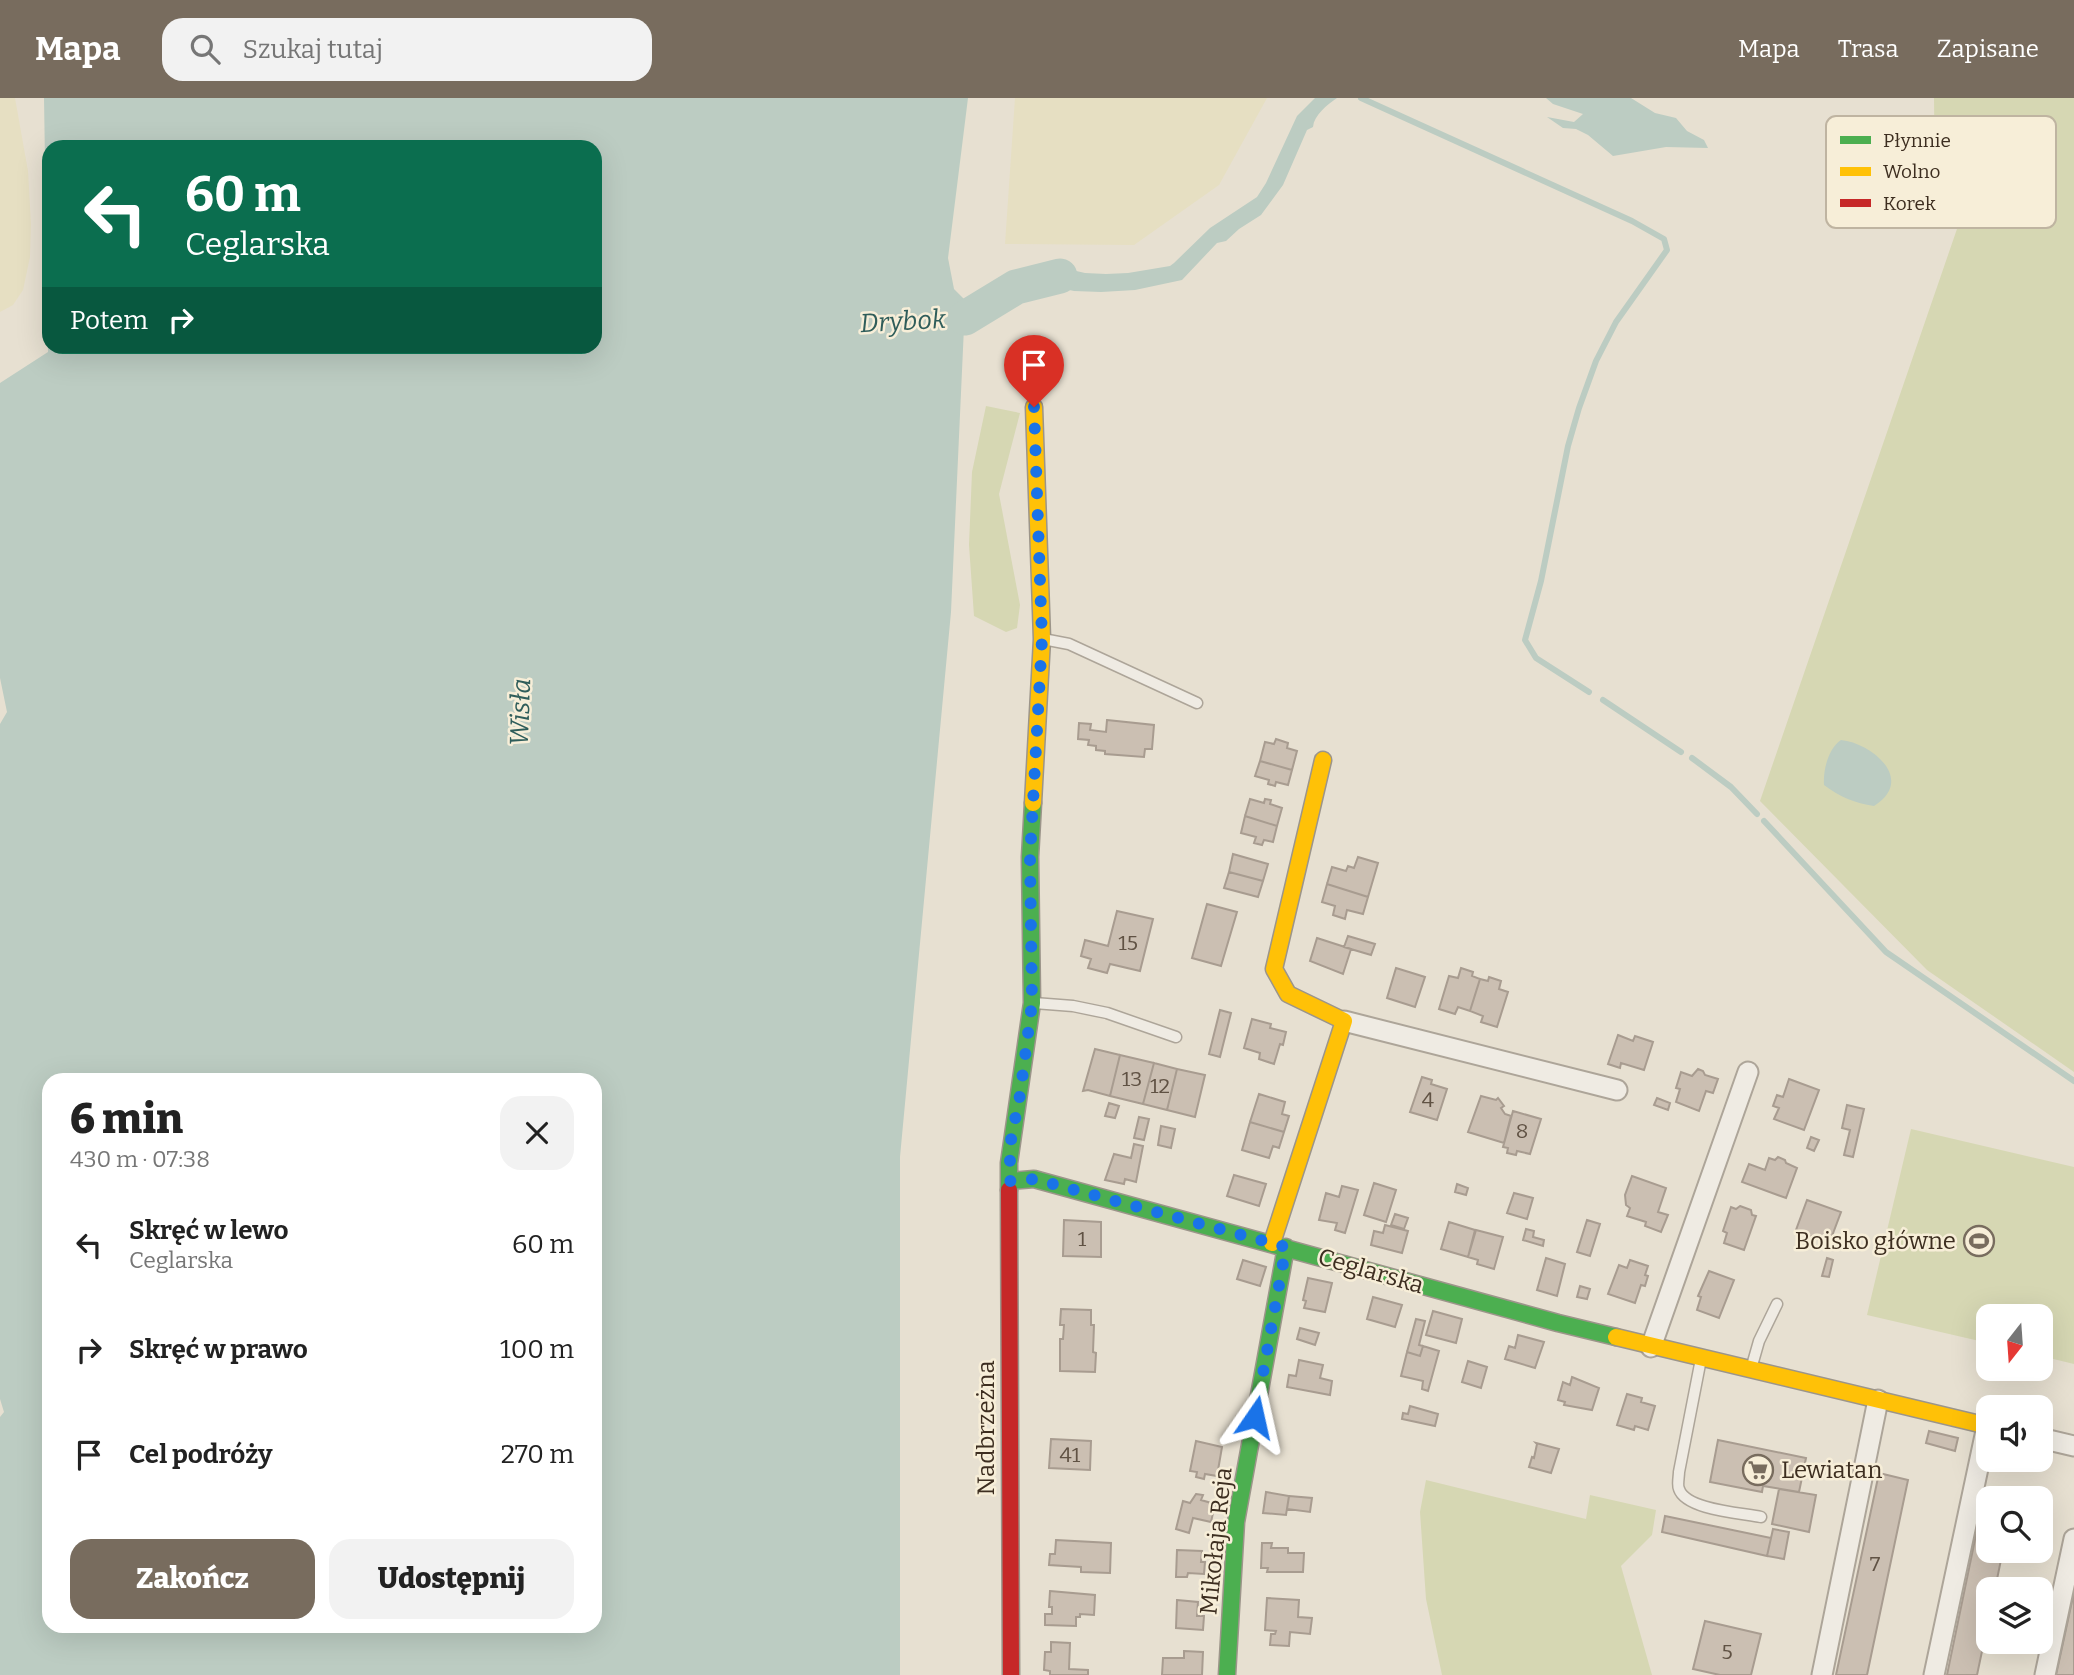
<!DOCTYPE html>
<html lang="pl">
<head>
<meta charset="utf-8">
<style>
  :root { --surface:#fff; --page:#f2f2f2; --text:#222; --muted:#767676; --accent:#786c5e }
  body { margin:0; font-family:Bitter,serif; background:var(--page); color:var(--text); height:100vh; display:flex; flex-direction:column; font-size:26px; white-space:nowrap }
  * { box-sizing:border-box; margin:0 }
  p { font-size:23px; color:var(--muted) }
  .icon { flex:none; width:38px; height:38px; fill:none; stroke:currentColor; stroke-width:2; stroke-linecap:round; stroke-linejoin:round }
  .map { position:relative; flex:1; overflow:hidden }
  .side { position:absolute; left:42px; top:975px; width:560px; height:560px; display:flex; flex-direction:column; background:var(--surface); border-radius:21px; box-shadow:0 7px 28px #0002 }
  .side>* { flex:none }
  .top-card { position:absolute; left:42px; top:42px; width:560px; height:214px; border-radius:21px; box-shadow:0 7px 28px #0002; background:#0b6e4f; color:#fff; overflow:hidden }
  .needle { width:46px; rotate:197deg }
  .controls { position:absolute; left:1976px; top:1206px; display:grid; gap:14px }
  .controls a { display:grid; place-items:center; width:77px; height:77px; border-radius:14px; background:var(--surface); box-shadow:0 7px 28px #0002; font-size:35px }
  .pin { position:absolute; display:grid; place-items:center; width:60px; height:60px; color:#fff; margin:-72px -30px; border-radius:50% 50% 50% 0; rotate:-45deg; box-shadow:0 0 7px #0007 }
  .pin .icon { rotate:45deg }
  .me { position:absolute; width:77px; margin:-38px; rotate:11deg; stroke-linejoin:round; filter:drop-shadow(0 0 5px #0008) }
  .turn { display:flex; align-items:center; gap:24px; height:147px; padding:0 28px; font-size:32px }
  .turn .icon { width:91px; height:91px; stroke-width:2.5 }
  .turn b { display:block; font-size:49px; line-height:60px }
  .then { display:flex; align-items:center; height:66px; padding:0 28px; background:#0003; gap:14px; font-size:26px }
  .round { display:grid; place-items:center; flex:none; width:74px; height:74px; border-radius:21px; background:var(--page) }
  .head { display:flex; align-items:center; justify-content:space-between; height:119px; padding:0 28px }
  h1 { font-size:42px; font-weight:800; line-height:52px }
  .button { display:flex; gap:14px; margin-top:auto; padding:14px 28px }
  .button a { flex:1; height:80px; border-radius:21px; background:var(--accent); color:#fff; font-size:28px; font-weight:800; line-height:80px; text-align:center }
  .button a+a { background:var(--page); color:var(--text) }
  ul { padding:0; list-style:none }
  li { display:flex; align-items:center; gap:21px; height:105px; padding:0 28px }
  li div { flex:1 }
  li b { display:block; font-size:26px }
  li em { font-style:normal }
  header { display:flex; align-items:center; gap:42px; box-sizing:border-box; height:98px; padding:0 35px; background:var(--accent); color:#fff }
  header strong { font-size:33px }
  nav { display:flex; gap:38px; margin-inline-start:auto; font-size:24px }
  .search { width:490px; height:63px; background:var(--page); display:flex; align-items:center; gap:18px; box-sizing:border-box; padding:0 24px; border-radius:21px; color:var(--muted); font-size:26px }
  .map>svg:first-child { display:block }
  .farmland { fill:#e6dfc2 }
  .green { fill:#d6d7b3 }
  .water { fill:#bcccc2; fill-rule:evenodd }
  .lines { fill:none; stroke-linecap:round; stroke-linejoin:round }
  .stream { stroke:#bcccc2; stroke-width:6 }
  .river { stroke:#bcccc2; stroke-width:35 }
  .building { fill:#cbbfb2; stroke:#a89c90; stroke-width:2 }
  .lane-casing { stroke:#ada599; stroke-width:13 }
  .street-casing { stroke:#ada599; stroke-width:23 }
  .fast-casing { stroke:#9c958a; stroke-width:19 }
  .slow-casing { stroke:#9c958a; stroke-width:19 }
  .jam-casing { stroke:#9c958a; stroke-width:19 }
  .lane { stroke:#efebe3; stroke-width:10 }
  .street { stroke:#efebe3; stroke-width:19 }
  .fast { stroke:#4caf50; stroke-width:16 }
  .slow { stroke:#ffc107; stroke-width:16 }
  .jam { stroke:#c62828; stroke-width:16 }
  .route { stroke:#1a73e8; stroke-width:12; stroke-dasharray:0 21.6 }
  .labels { text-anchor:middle; stroke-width:5; stroke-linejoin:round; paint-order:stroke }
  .number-label { font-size:21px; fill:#605244 }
  .poi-label { font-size:24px; fill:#3d2e20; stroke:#f7eed8; text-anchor:end }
  .street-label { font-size:24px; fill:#3d2e20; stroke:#f7eed8 }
  .water-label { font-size:26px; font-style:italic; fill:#2f5d5a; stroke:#f7eed8 }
  .key { fill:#f7eed8; stroke:#bfb4a1; stroke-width:2 }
  .key-label { font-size:19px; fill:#3d2e20 }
</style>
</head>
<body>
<header>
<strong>Mapa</strong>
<div class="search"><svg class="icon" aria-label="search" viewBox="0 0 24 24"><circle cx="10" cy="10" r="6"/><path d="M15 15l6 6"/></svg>Szukaj tutaj</div>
<nav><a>Mapa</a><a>Trasa</a><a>Zapisane</a></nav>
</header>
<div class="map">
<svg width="2074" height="1577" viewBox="0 0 2074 1577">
  <rect width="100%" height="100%" fill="#e7e0d1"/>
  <path class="farmland" d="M0 0H15L28 73 31 126 30 159 23 192 13 207 0 214Z
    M1015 0H1267L1219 87 1134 147 1005 146Z"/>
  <path class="green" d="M1934 0H2074V974L1927 872 1760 703 1968 99 1935 95Z
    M986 308 1020 315 999 396 1020 507 1017 530 1006 534 974 518 969 447 972 374Z
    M1911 1031 2074 1069V1266L2041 1258 2040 1218H1988V1245L1867 1217Z
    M1426 1382 1586 1421 1590 1397 1656 1412 1652 1437 1621 1468 1652 1577H1442L1426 1501 1420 1414Z"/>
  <path class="water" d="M44 0H968L948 160 954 191 964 201C981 201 989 194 1004 187L1010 204 987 221 964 229 951 514 900 1059V1577H0V1319L4 1314 0 1301V626L7 614 0 580V285L48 254ZM595 49V248H49V49ZM49 982H595V1528H49Z
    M1315 0H1337C1327 7 1314 17 1313 29L1307 32 1283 87 1261 117 1239 131 1226 143 1217 145 1182 182 1135 192 1101 194 1074 193 1051 188 1020 200 1014 182 1059 169 1085 175 1106 176 1128 175 1170 168 1174 165 1210 130 1257 99 1266 85 1297 18Z
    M1546 0H1631L1655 15 1676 20 1687 33 1704 42 1708 50 1666 49 1613 58 1588 37 1576 31 1563 30 1547 19 1574 24 1583 16 1553 6Z
    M1841 642C1872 645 1916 682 1874 708 1855 705 1840 699 1824 687 1823 672 1828 651 1841 642Z"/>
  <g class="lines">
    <path class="stream" d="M1361 0 1632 123 1664 141 1667 152 1616 224 1596 263 1579 310 1568 348 1541 483 1525 542 1536 560 1589 594
      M1603 602 1681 654
      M1692 660 1731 689 1757 716
      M1764 723 1886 854 2074 983"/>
    <path class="river" d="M965 220 1016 189 1060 178"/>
  </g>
  <path class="building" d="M1107 622 1154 627 1152 651H1145L1144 659 1105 656V653L1096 652V648L1088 647 1089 642 1078 641 1079 625 1091 626 1090 632 1106 634Z
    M1276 641 1288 645 1287 650 1297 653 1292 672 1260 663 1265 644 1274 646Z
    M1260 663 1292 672 1288 687 1276 684 1275 688 1268 686 1269 682 1255 678Z
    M1250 701 1264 705 1265 701 1271 702 1270 706 1282 710 1277 728 1245 718Z
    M1245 718 1277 728 1273 744 1264 742 1262 747 1254 745 1256 739 1241 735Z
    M1233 756 1268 766 1263 783 1229 774Z
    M1358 759 1378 765 1368 799 1327 786 1332 769 1346 773 1348 768 1354 770Z
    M1229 774 1263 783 1258 799 1224 790Z
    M1327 786 1368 799 1363 816 1347 812 1345 821 1333 817 1335 808 1322 804Z
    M1207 806 1237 814 1221 868 1192 860Z
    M1117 813 1153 821 1140 873 1110 866 1107 875 1088 870 1091 861 1081 858 1085 842 1108 848Z
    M1348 838 1375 846 1371 857 1344 849Z
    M1317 840 1351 851 1343 876 1310 863Z
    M1396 870 1425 879 1415 909 1387 900Z
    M1461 870 1473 874 1472 878 1480 881 1470 913 1458 909 1455 916 1439 911 1449 878 1458 880Z
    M1489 879 1501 883 1499 891 1508 894 1497 929 1481 924 1483 918 1470 913 1480 881 1488 883Z
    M1220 912 1231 915 1220 959 1209 956Z
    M1252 921 1271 926 1270 930 1286 934 1283 947 1280 946 1274 966 1259 961 1260 955 1244 950Z
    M1618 937 1633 943 1635 938 1653 944 1644 972 1621 965 1620 970 1608 966Z
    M1095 951 1120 957 1110 998 1088 992 1083 993Z
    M1120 957 1154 965 1143 1006 1110 998Z
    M1154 965 1177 971 1167 1012 1143 1006Z
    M1177 971 1205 977 1195 1019 1167 1012Z
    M1698 971 1703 973 1705 977 1718 981 1713 995 1706 993 1699 1013 1676 1004 1680 991 1676 990 1681 974 1692 978Z
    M1422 979 1432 982 1431 986 1447 991 1437 1022 1410 1014Z
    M1789 981 1819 992 1804 1032 1774 1021 1779 1010 1773 1008 1777 997 1783 999Z
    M1259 996 1285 1004 1282 1016 1289 1018 1284 1034 1250 1024Z
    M1481 998 1496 1002 1498 1000 1504 1008 1501 1010 1505 1016 1511 1018 1504 1045 1468 1034Z
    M1657 1000 1670 1005 1668 1012 1654 1007Z
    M1109 1005 1119 1008 1115 1020 1105 1018Z
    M1847 1007 1864 1011 1853 1059 1844 1057 1850 1032 1842 1030Z
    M1513 1013 1541 1021 1530 1056 1517 1053 1516 1057 1507 1055 1508 1050 1503 1049Z
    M1139 1019 1149 1021 1144 1042 1134 1040Z
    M1250 1024 1284 1034 1279 1050 1273 1048 1269 1060 1242 1052Z
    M1161 1028 1175 1031 1171 1050 1158 1047Z
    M1811 1039 1819 1042 1814 1053 1807 1050Z
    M1134 1046 1143 1048 1136 1084 1125 1081 1124 1086 1105 1082 1114 1056 1131 1060Z
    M1778 1059 1785 1062 1786 1065 1797 1070 1786 1100 1742 1084 1749 1066 1765 1072 1769 1060 1775 1062Z
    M1234 1077 1266 1086 1259 1108 1227 1098Z
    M1632 1078 1666 1090 1658 1114 1668 1117 1661 1134 1645 1128 1646 1124 1627 1118 1630 1110 1626 1107 1625 1097Z
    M1374 1085 1396 1092 1386 1124 1364 1117Z
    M1457 1086 1468 1090 1466 1097 1455 1094Z
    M1342 1088 1358 1092 1345 1135 1335 1132 1337 1125 1319 1122 1326 1095 1339 1099Z
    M1514 1095 1533 1100 1527 1121 1507 1115Z
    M1807 1102 1841 1114 1829 1146 1796 1132Z
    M1740 1108 1751 1112 1752 1117 1756 1118 1744 1152 1724 1145 1727 1135 1723 1133 1731 1109 1736 1111Z
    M1395 1116 1408 1120 1404 1131 1391 1127Z
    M1064 1122 1101 1124V1159L1063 1158Z
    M1587 1122 1600 1126 1590 1158 1577 1154Z
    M1449 1124 1475 1132 1468 1159 1441 1151Z
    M1385 1127 1408 1133 1402 1155 1371 1147 1374 1133 1383 1135Z
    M1526 1131 1534 1133 1533 1139 1544 1142 1543 1148 1523 1142Z
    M1476 1132 1503 1139 1494 1171 1477 1166 1478 1162 1468 1159Z
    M1546 1160 1565 1166 1557 1198 1537 1192Z
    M1827 1160 1833 1162 1829 1179 1822 1178Z
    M1243 1162 1266 1169 1260 1188 1237 1181Z
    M1630 1162 1648 1168 1645 1177 1648 1178 1645 1188 1641 1187 1635 1205 1608 1196 1619 1167 1627 1170Z
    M1709 1173 1734 1182 1719 1220 1697 1212 1701 1199 1698 1198Z
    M1308 1180 1332 1185 1325 1214 1304 1210 1306 1203 1303 1202Z
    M1580 1188 1590 1191 1587 1201 1577 1199Z
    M1373 1199 1402 1207 1395 1229 1367 1221Z
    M1061 1211 1091 1212V1227H1094L1093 1254 1096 1255 1095 1274 1060 1273V1241H1063L1064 1227H1060Z
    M1433 1213 1462 1221 1456 1245 1426 1237Z
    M1416 1221 1425 1223 1419 1247 1423 1248 1420 1258 1407 1254Z
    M1300 1230 1319 1235 1315 1247 1297 1241Z
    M1518 1237 1544 1244 1535 1270 1505 1261 1509 1248 1515 1250Z
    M1423 1248 1439 1253 1428 1293 1422 1291 1423 1283 1401 1278 1407 1254 1420 1258Z
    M1299 1262 1323 1267 1320 1280 1332 1283 1330 1297 1287 1289 1289 1277 1296 1278Z
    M1468 1263 1487 1269 1481 1290 1462 1284Z
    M1572 1279 1599 1290 1592 1312 1564 1307 1565 1304 1558 1302 1563 1284 1570 1287Z
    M1627 1296 1642 1300 1641 1304 1655 1308 1648 1332 1635 1328 1634 1332 1617 1327Z
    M1410 1308 1438 1316 1435 1328 1402 1321 1403 1315 1408 1316Z
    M1929 1333 1958 1340 1955 1353 1926 1345Z
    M1051 1341 1091 1343 1090 1372 1049 1370Z
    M1718 1342 1806 1360 1799 1394 1763 1388 1762 1394 1710 1384Z
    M1196 1343 1222 1349 1217 1378 1205 1376 1204 1381 1196 1379 1197 1374 1190 1373Z
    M1536 1345 1559 1351 1551 1375 1529 1369 1532 1359 1534 1360 1537 1346Z
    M1879 1375 1908 1382 1867 1577H1836Z
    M1779 1391 1816 1397 1809 1434 1772 1426Z
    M1266 1394 1289 1398 1286 1417 1263 1415Z
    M1196 1396 1203 1397 1201 1402 1215 1406 1211 1424 1193 1420 1189 1435 1176 1431 1183 1403 1190 1405Z
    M1289 1398 1312 1400 1310 1414 1287 1411Z
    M1984 1398 1995 1400H1988V1452H2003L1995 1491H1988V1525L1977 1577H1947Z
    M1665 1418 1771 1440 1767 1458 1662 1434Z
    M1773 1431 1789 1434 1784 1461 1767 1458Z
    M1056 1442 1111 1445 1110 1475 1081 1474V1469L1049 1467 1050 1456H1055Z
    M1262 1445H1272L1271 1450H1288V1455H1304L1303 1474H1267L1268 1470H1261Z
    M1177 1452 1202 1453 1201 1464H1205L1204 1476 1188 1475 1187 1479H1176Z
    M1050 1493 1095 1497 1094 1517 1080 1516V1519H1076V1528L1045 1527V1516H1052V1509H1049Z
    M2074 1494V1577H2056L2066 1531Z
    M1267 1500 1299 1502 1298 1519 1312 1520 1310 1536 1290 1534 1289 1548 1270 1547 1271 1536H1275L1276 1533 1265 1532Z
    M1177 1502 1198 1504 1197 1518H1204L1203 1532 1176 1530Z
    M1705 1523 1761 1536 1751 1577H1720L1693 1571Z
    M1051 1544 1070 1545 1069 1571 1088 1572V1577H1050V1573L1044 1572 1045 1554H1051Z
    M1184 1553 1203 1554 1202 1577H1162L1163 1560H1184Z"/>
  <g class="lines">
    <g class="lane-casing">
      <path id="lane" d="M1043 541 1069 546 1197 605
        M1034 905 1073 908 1107 915 1176 939
        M1701 1261 1679 1374C1679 1379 1677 1387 1679 1391 1686 1412 1742 1415 1761 1419
        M1751 1271 1759 1243 1777 1206"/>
    </g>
    <g class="street-casing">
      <path id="street" d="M1344 923 1617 992
        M1651 1249 1748 974
        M2040 1340 2074 1348
        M1822 1577 1878 1302
        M1934 1577 1987 1328
        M2045 1577 2074 1441"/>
    </g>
    <g class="fast-casing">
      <path id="fast" d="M1009 1083 1034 1081 1558 1225 1616 1239
        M1009 1092V1065L1032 905 1030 759 1033 705
        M1227 1577 1236 1424 1286 1149"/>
    </g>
    <g class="slow-casing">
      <path id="slow" d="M1033 705 1042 541 1034 309
        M1272 1145 1344 923 1288 896 1274 871 1323 662
        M1616 1239 1988 1328"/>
    </g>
    <g class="jam-casing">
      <path id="jam" d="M1009 1092 1011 1577"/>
    </g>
    <use href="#lane" class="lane"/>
    <use href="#street" class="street"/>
    <use href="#fast" class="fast"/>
    <use href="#slow" class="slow"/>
    <use href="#jam" class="jam"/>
  </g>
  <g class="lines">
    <path class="route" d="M1034 309 1042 541 1030 759 1032 905 1020 997 1011 1042 1009 1083 1034 1081 1286 1149 1255 1319"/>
  </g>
  <defs>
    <g id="stadium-ring" transform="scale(1.575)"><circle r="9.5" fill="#f7eed8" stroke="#786c5e" stroke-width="1.5"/><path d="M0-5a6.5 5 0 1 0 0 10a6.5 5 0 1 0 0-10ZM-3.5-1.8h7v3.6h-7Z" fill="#786c5e"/></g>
    <g id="supermarket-ring" transform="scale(1.575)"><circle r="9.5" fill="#f7eed8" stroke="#786c5e" stroke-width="1.5"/><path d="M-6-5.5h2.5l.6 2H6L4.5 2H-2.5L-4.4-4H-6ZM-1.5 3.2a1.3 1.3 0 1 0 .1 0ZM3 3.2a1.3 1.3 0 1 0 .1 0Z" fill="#786c5e"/></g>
  </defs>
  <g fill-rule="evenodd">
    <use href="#stadium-ring" x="1979" y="1143"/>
    <use href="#supermarket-ring" x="1758" y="1372"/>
  </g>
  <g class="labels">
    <g class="number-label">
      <text x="1128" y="852">15</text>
      <text x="1132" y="988">13</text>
      <text x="1160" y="995">12</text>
      <text x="1428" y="1009">4</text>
      <text x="1522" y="1040">8</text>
      <text x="1082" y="1148">1</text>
      <text x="1070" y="1364">41</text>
      <text x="1875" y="1473">7</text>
      <text x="1727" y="1561">5</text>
    </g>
    <g class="poi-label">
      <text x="1956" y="1151">Boisko główne</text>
      <text x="1781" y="1380" text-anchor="start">Lewiatan</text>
    </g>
    <g class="street-label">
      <text transform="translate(1371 1173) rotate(16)" y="8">Ceglarska</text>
      <text transform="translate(986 1330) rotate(-90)" y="8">Nadbrzeżna</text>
      <text transform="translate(1216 1443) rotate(-84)" y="8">Mikołaja Reja</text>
    </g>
    <g class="water-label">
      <text transform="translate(903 223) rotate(-3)" y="9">Drybok</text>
      <text transform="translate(520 614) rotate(-88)" y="9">Wisła</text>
    </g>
  </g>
  <rect x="1826" y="18" width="230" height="112" rx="10" class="key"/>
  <rect x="1840" y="38" width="31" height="8" fill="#4caf50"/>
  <rect x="1840" y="69" width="31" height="9" fill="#ffc107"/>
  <rect x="1840" y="101" width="31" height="8" fill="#c62828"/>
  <g class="key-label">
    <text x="1883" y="49">Płynnie</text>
    <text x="1883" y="80">Wolno</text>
    <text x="1883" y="112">Korek</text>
  </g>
</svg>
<div class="controls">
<a><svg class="needle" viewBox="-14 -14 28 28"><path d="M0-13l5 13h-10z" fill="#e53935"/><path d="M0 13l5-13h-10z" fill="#767676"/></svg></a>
<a><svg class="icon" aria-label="sound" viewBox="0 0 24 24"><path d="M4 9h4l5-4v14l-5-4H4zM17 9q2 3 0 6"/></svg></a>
<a><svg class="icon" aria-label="search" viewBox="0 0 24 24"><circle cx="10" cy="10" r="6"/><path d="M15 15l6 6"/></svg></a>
<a><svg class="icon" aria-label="layers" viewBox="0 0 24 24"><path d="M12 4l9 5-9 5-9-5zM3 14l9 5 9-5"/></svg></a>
</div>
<div class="pin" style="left:1034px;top:309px;background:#d93025"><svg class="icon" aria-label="arrive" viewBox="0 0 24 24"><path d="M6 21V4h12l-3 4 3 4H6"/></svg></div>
<svg class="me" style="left:1255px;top:1319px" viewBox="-20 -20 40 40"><path d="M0-17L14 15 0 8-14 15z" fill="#1a73e8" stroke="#fff" stroke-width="4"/></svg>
<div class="top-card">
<div class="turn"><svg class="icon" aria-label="left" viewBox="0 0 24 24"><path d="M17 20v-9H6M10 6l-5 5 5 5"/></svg><div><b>60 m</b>Ceglarska</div></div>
<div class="then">Potem<svg class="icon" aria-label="right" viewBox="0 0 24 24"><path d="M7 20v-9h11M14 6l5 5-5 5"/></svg></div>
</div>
<section class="side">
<div class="head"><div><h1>6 min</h1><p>430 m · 07:38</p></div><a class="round"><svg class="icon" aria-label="close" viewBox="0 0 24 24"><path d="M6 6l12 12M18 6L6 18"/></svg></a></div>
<ul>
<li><svg class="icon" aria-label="left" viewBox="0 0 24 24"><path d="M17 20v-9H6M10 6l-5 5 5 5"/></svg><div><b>Skręć w lewo</b><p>Ceglarska</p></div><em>60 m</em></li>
<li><svg class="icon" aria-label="right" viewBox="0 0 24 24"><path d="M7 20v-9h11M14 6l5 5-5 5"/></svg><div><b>Skręć w prawo</b></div><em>100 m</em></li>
<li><svg class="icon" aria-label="arrive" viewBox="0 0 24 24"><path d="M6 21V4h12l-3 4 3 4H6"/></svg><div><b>Cel podróży</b></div><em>270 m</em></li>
</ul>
<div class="button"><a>Zakończ</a><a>Udostępnij</a></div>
</section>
</div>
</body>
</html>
